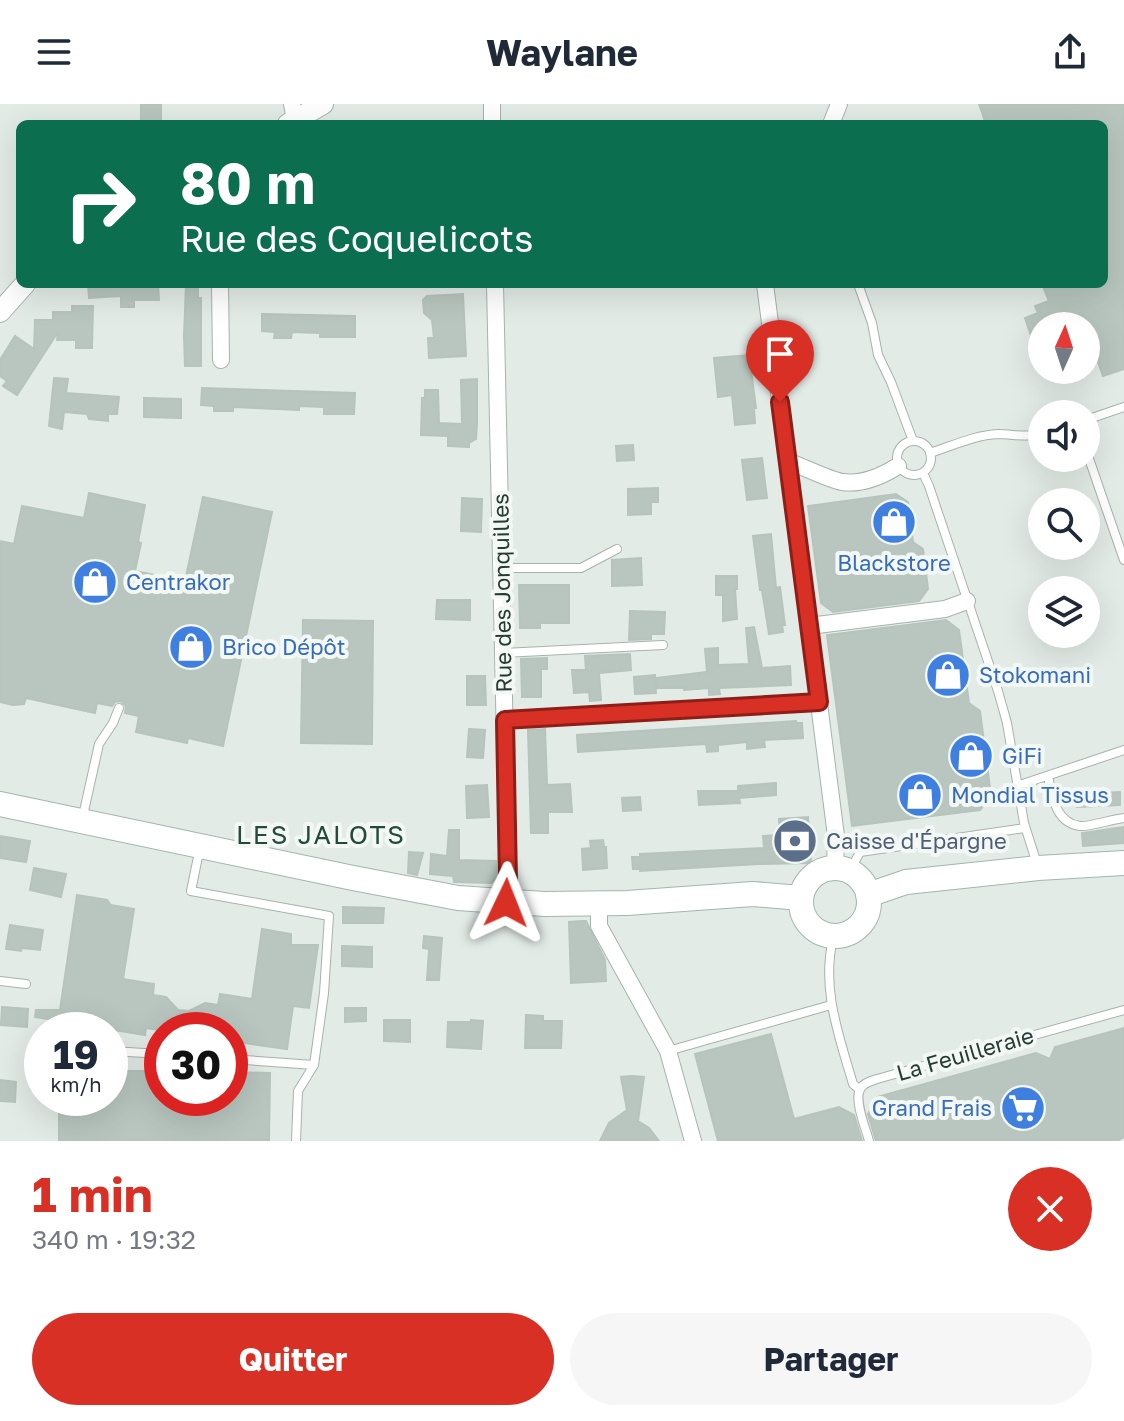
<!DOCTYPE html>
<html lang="fr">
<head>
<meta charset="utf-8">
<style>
  :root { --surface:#fff; --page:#f6f6f7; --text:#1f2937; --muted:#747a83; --accent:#d93025 }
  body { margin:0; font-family:"Golos Text",sans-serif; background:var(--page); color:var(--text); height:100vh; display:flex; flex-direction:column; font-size:30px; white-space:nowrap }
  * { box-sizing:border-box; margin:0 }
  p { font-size:26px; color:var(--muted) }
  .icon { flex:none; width:44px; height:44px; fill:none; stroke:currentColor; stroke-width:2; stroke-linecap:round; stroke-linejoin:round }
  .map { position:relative; height:1037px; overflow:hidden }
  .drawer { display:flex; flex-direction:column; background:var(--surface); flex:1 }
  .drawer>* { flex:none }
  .guide { position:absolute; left:16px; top:16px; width:1092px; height:168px; border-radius:12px; box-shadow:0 8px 32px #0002; background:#0b6e4f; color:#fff; overflow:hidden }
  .needle { width:52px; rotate:3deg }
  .fabs { position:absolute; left:1028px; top:208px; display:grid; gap:16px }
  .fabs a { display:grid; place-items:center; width:72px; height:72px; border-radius:50%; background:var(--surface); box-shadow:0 8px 32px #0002; font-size:40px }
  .speed { position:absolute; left:24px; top:908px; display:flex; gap:16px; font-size:40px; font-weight:700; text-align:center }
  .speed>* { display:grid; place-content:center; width:104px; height:104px; border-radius:50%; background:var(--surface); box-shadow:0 8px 32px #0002; line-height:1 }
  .speed small { font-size:20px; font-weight:400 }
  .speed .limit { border:12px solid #d22; background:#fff; color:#111 }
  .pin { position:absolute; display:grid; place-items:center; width:68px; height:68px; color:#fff; margin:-82px -34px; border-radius:50% 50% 50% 0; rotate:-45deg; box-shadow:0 0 8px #0007 }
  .pin .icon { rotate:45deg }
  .me { position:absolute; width:88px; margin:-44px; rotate:2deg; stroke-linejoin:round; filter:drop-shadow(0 0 6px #0008) }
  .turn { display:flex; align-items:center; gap:28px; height:168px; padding:0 32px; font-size:36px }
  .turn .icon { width:104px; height:104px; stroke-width:2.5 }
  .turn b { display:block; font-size:56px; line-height:68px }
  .round { display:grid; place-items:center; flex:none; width:84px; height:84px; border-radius:42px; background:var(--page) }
  .summary { display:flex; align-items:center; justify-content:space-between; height:136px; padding:0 32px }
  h1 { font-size:48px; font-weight:700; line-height:60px; color:var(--accent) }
  .cta { display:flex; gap:16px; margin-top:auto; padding:16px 32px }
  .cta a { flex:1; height:92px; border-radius:48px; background:var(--accent); color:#fff; font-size:32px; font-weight:700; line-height:92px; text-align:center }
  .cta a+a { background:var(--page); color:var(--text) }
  header { display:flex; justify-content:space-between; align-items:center; height:104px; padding:0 32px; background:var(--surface); font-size:36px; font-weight:700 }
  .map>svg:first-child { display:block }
  .building { fill:#b8c6bf; stroke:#b6c4bd; stroke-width:2 }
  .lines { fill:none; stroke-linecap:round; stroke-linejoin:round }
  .service-casing { stroke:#a6b3ad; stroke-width:10 }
  .minor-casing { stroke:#a6b3ad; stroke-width:18 }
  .tertiary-casing { stroke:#a6b3ad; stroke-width:22 }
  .secondary-casing { stroke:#a2b6ad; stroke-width:26 }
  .service { stroke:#fff; stroke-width:8 }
  .minor { stroke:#fff; stroke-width:16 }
  .tertiary { stroke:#fff; stroke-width:20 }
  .secondary { stroke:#fff; stroke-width:24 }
  .route-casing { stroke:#8d1f18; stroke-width:20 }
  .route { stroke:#d93025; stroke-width:14 }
  .labels { text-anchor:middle; stroke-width:8; stroke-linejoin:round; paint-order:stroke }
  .shop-label { font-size:22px; fill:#366cbe; stroke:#f3f8f5; text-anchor:start }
  .street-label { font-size:22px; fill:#243b33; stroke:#f3f8f5 }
  .service-label { font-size:22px; fill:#4e5e75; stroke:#f3f8f5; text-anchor:start }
  .quarter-label { font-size:26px; letter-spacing:2px; fill:#224b3d; stroke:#f3f8f5 }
</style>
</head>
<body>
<header><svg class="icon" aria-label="menu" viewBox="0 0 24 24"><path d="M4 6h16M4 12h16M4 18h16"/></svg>Waylane<svg class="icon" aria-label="share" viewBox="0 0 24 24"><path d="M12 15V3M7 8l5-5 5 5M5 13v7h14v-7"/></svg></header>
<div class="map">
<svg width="1124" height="1037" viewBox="0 0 1124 1037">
  <rect width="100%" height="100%" fill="#e3ebe7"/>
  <path class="building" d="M141 0H161V20H141Z
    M979 0H1124V265L1103 272 1097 255 1086 259V222H1042V258H1040L1025 214 1038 209 1035 202 1049 197 1042 180H1104V20H986Z
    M88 180H158L159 196H134V203H121V192L89 194Z
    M186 180H198V194H201V262H185L184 232Z
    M463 190 466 252 429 254 428 234H434L432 216 424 209 423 196 427 192Z
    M72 202H93L92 244H76V236H57L58 228 17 291 3 282 7 277 0 272V256L15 232 34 245 35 216H53V208H72Z
    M262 210 355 212V233H320V229L292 228 291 234H274L275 228 262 227Z
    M749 251 756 304H754L755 319 735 321 732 291 718 293 714 254Z
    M54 274 68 275 66 289 119 293 117 310H108V317L89 315 87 310 64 308 62 325 49 322Z
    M477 275V320L476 335 469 339V343L448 342V332L421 331 422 294H425V286H438L439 319 462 320 461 276Z
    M202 284 355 289 354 310H324V303L299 302V306L233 303V307H214V302L201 301Z
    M144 294 181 295V314L144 313Z
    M633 341 634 356 617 357 616 342Z
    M762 354 767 394 747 396 742 356Z
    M658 384V398H651V410L628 411V385Z
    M89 389 145 401 138 438 141 439 135 467 185 477 203 393 272 408 223 642 188 634 187 639 136 628 139 612 125 609 126 602 121 597 115 598 112 602 97 599 95 609 26 594 24 600 13 601 0 598V437L14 440 22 402 84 414Z
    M896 390 908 398 913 438 923 445 928 485 919 497 833 508 821 499 808 402Z
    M462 394 482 395 481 428 461 427Z
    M771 430 776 484 780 483 785 521H782L783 528 769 530 762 486H760L753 432Z
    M641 454 642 481 612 482V456Z
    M716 472H737V485H735L737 515 723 517V491H716Z
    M519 481H569V519H540V524H520Z
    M437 496H470V516L436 515Z
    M630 507 665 508 664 530H651V535L629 536Z
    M303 516 373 517 372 640 301 639Z
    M946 516 959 526 969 599 980 607 991 692 980 706 852 722 827 531Z
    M754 523 762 564 790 562 791 581 719 584 720 590 709 591V584L684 586V584H657V574L707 568 705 545 718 544V561L749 560 746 524Z
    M630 550 631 566 599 569 601 596 590 597 589 588 574 589 572 566H586L585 552Z
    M547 554V565H541V593H522L521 555Z
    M655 571 656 589 635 590 634 573Z
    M467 572H485L486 601H467Z
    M796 617 797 619H802L803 634 764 636 765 643 747 645V638L718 641V647L707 648 706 640 578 648 577 631Z
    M469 625 485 626 483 654 467 653Z
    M545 625 547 681 570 680 572 708H548V729H531L528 626Z
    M776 679V691L739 694 740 699 699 701 698 687H738V682Z
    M487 681 489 713 467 714 466 682Z
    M1120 688V701L1077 703 1076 690Z
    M640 693 641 706 623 707 622 694Z
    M808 713 811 759 758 760 640 767V765H633L632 753H640V750L764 744 763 732 780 731 779 715Z
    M1124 723V739L1083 742 1082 729Z
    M449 726H459V756L496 757V774L491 779 454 778 453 772 430 770 431 750 447 752Z
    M0 732 30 737 26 758 0 754Z
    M603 736 604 743H606L607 764 583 766 582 745 591 744 590 737Z
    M409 748 423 749 417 771 408 769Z
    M34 764 66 770 61 793 30 786Z
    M77 791 107 796 111 801 134 805 123 875 154 880 153 891 166 893 178 906 189 907 205 899 218 901 220 890 252 895 262 825 291 830V841H318L309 904 293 902 287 945 230 937V926H159L146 924 145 931 35 913 36 906H60Z
    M343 803 384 804 383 819H343Z
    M582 817H586L605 856 606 877 571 879 569 818Z
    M10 821 43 826 40 846 22 844 21 847 6 845Z
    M424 832 442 834 439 876H427L429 845 423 844Z
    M342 842 372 843V863L342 862Z
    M2 903 28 905 27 923 1 921Z
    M345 904H366V917L345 918Z
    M526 911 543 912V917H562L561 944H525Z
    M384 916H410V938L384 937Z
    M471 916 483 917 481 945 447 943 448 918H471Z
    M1124 924V1033L1117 1037H876L868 1010 877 993 1036 949 1050 955 1055 943Z
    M771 930 794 1015 839 1003 854 1011 862 1037H718L695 950Z
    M110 967H162V994H230V968L270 969 269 1037H59V994H110Z
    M631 972 644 973 638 1017 649 1024 659 1037H600L609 1019 627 1006 621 973Z
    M0 976 16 978 15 998 0 997Z"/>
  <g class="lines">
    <g class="service-casing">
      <path id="service" d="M858 180 872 219 878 251 891 278 913 337
        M1086 316 1124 303
        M897 354a17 17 0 1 1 34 0a17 17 0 1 1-34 0Z
        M1086 346 1124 456
        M930 349C952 342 975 331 998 330 1013 330 1027 334 1042 330
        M923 369 929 382 998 587 1007 619 1024 719 1037 760
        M500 464H581L617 445
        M502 549 663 541
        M1048 672C1052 691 1055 719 1080 722 1089 723 1113 715 1124 714
        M1017 682 1124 646
        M82 716 99 640 113 619 119 604
        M200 743 191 787 329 812 324 889 314 961 298 987 296 1037
        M850 767 860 748 1025 724
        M834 831C820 882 839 932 853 980L860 986
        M0 877 26 880
        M110 947 162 950
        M668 947 831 901
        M230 955 314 961
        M869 1037C866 1025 854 997 860 985 863 979 871 977 877 975L1124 906"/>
    </g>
    <g class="minor-casing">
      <path id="minor" d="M292 0 295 16
        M492 0V20
        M831 20 839 0
        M220 180 221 256
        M495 180 508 778 506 799
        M765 180 836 732 835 764
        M787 357C802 362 827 375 842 378 862 381 882 372 898 362
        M809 522 945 505 967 497
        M505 616 819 598
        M599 799V822L668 947 693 1037"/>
    </g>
    <g class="tertiary-casing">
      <path id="tertiary" d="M288 20 323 0
        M0 208 25 180"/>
    </g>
    <g class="secondary-casing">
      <path id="secondary" d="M0 700 353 774 458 794 544 800 627 799 753 790 801 794
        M801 798a34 34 0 1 1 68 0a34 34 0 1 1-68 0Z
        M868 791 906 778 1038 764 1124 759"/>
    </g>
    <use href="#service" class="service"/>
    <use href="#minor" class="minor"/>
    <use href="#tertiary" class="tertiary"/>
    <use href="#secondary" class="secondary"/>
  </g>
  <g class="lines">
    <g class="route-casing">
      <path id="route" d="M506 799 508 778 505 616 819 598 780 298"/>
    </g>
    <use href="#route" class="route"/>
  </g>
  <defs>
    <g id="shop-disc" transform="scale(2.3)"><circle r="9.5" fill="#3f7fe0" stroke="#f3f8f5"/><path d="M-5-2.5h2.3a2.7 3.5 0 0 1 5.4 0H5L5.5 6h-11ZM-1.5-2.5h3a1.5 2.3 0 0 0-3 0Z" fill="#fff"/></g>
    <g id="bank-disc" transform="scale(2.3)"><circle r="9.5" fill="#5c6f8a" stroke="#f3f8f5"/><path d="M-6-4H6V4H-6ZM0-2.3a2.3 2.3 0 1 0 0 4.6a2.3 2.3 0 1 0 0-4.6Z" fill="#fff"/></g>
    <g id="supermarket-disc" transform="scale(2.3)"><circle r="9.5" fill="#3f7fe0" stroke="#f3f8f5"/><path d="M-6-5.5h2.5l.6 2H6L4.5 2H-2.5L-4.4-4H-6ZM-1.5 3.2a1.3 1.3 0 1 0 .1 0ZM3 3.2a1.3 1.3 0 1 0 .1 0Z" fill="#fff"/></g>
  </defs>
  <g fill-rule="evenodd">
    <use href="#shop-disc" x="894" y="418"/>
    <use href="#shop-disc" x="95" y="478"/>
    <use href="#shop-disc" x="191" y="543"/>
    <use href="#shop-disc" x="948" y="571"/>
    <use href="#shop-disc" x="971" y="652"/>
    <use href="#shop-disc" x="920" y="691"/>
    <use href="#bank-disc" x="795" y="737"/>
    <use href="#supermarket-disc" x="1023" y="1004"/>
  </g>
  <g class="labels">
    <g class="shop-label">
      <text x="894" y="467" text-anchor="middle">Blackstore</text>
      <text x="126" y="486">Centrakor</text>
      <text x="222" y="551">Brico Dépôt</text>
      <text x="979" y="579">Stokomani</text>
      <text x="1002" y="660">GiFi</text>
      <text x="951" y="699">Mondial Tissus</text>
      <text x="992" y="1012" text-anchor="end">Grand Frais</text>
    </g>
    <g class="street-label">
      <text transform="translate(502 489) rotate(-91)" y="8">Rue des Jonquilles</text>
      <text transform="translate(965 950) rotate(-16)" y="8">La Feuilleraie</text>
    </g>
    <g class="service-label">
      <text x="826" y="745">Caisse d'Épargne</text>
    </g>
    <g class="quarter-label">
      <text x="321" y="740">LES JALOTS</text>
    </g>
  </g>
</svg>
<div class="fabs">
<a><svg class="needle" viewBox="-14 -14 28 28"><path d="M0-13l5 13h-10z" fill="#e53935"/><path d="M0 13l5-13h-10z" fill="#747a83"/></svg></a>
<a><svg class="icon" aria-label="sound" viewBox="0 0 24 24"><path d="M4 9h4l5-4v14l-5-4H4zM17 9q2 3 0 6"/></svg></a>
<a><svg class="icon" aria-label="search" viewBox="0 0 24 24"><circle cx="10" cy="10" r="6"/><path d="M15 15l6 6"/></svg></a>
<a><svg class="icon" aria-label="layers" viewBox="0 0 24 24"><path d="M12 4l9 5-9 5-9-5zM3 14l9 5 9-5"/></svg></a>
</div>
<div class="speed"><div>19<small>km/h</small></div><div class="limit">30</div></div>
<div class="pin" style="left:780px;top:298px;background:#d93025"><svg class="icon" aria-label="arrive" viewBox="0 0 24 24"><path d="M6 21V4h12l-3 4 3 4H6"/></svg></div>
<svg class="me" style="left:506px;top:799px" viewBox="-20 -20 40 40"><path d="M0-17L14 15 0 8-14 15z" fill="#d93025" stroke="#fff" stroke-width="4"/></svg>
<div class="guide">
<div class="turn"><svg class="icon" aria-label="right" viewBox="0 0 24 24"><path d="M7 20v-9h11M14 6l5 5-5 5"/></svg><div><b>80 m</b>Rue des Coquelicots</div></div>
</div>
</div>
<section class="drawer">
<div class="summary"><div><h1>1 min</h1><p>340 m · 19:32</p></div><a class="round" style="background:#d93025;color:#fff"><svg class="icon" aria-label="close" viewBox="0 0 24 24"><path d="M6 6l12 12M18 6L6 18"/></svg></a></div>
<div class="cta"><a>Quitter</a><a>Partager</a></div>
</section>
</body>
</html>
